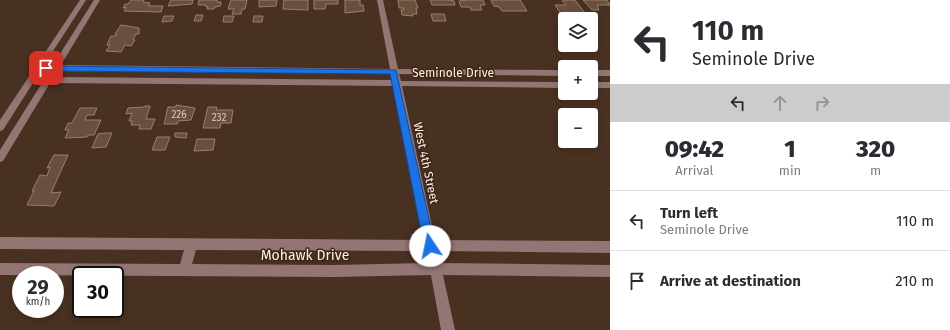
<!DOCTYPE html>
<html lang="en">
<head>
<meta charset="utf-8">
<style>
  :root { --surface:#fff; --page:#f2f2f3; --text:#2b2b33; --muted:#7c7c81; --line:#e1e1e2 }
  body { margin:0; font-family:"Fira Sans",sans-serif; background:var(--page); color:var(--text); height:100vh; display:flex; flex-direction:column; font-size:15px; white-space:nowrap }
  * { box-sizing:border-box; margin:0 }
  p { font-size:13px; color:var(--muted) }
  .icon { flex:none; width:22px; height:22px; fill:none; stroke:currentColor; stroke-width:2; stroke-linecap:round; stroke-linejoin:round }
  .map { position:relative; flex:1; overflow:hidden }
  .panel { display:flex; flex-direction:column; background:var(--surface); width:340px }
  .panel>* { flex:none }
  .top-card { background:#fff; color:var(--text); overflow:hidden }
  .fabs { position:absolute; left:558px; top:12px; display:grid; gap:8px }
  .fabs a { display:grid; place-items:center; width:40px; height:40px; border-radius:4px; background:var(--surface); box-shadow:0 2px 6px #0003; font-size:20px }
  .speed { position:absolute; left:12px; top:266px; display:flex; gap:8px; font-size:20px; font-weight:700; text-align:center }
  .speed>* { display:grid; place-content:center; width:52px; height:52px; border-radius:50%; background:var(--surface); box-shadow:0 2px 6px #0003; line-height:1 }
  .speed small { font-size:10px; font-weight:400 }
  .speed .limit { border:2px solid #111; border-radius:6px; background:#fff; color:#111 }
  .pin { position:absolute; display:grid; place-items:center; width:34px; height:34px; color:#fff; margin:-17px; border-radius:8px; box-shadow:0 2px 6px #0006 }
  .me { position:absolute; width:44px; margin:-22px; rotate:349deg; stroke-linejoin:round; filter:drop-shadow(0 0 3px #0008) }
  .turn { display:flex; align-items:center; gap:14px; height:84px; padding:0 16px; font-size:18px }
  .turn .icon { width:52px; height:52px; stroke-width:2.5 }
  .turn b { display:block; font-size:28px; line-height:34px }
  .lanes { display:flex; align-items:center; height:38px; padding:0 16px; background:#0003; justify-content:center; gap:20px; direction:ltr }
  .lanes .off { opacity:.35 }
  .eta { display:flex; justify-content:space-evenly; align-items:center; height:68px; text-align:center }
  .eta b { font-size:24px; font-weight:800; line-height:28px }
  ul { padding:0; list-style:none }
  li { display:flex; align-items:center; gap:12px; height:60px; padding:0 16px; border-top:1px solid var(--line) }
  li div { flex:1 }
  li b { display:block; font-size:15px }
  li em { font-style:normal }
  main { display:flex; flex:1; min-height:0 }
  .map>svg:first-child { display:block }
  .building { fill:#694f3e; stroke:#9a7e6b }
  .lines { fill:none; stroke-linecap:round; stroke-linejoin:round }
  .minor { fill:#937673; fill-rule:evenodd }
  .route { fill:#1a73e8; stroke:#114b97 }
  .labels { text-anchor:middle; stroke-width:3; stroke-linejoin:round; paint-order:stroke }
  .number-label { font-size:10px; fill:#dac7bb }
  .street-label { font-size:12px; fill:#ffefe5; stroke:#3e2717 }
  .near-street-label { font-size:14px; fill:#ffefe5; stroke:#3e2717 }
</style>
</head>
<body>
<main>
<div class="map">
<svg width="610" height="330" viewBox="0 0 610 330">
  <rect width="100%" height="100%" fill="#493121"/>
  <path class="building" d="M131 0H144L143 2 150 3 148 6H163L161 12 124 11 126 7 123 8 125 4H128Z
    M171 0H193L192 4 168 6Z
    M199 0H217V2H221V5L220 6 215 7 214 9H207L208 7H206V5H198Z
    M231 0H247L245 9H242L241 14H232L234 9H228Z
    M259 0H277L276 6 259 7Z
    M284 0H308V10L283 9Z
    M314 0H338V4H326L325 9H314Z
    M345 0H360V5H363L364 11 345 13Z
    M398 0H415L418 8H416L417 14H412L413 16 402 15 401 10H404L403 8H399Z
    M430 0H449L454 1 455 5H432Z
    M467 0H483L485 5H480L482 10H471L470 7H461L459 1Z
    M491 0H520L527 11H502L499 7 494 6Z
    M562 0H575L585 13 561 14 555 5H566Z
    M583 0H607L610 5H597L599 10H592Z
    M431 14H444L446 21H433Z
    M196 15H203L201 21H194Z
    M164 16H174L172 21 162 22Z
    M224 16H234L232 22H223Z
    M254 16H263L262 22H253Z
    M121 25 139 28V34H136L133 40H135L131 46 125 45 121 52 106 51 110 45H107L111 36H116L117 34H115Z
    M176 105 195 108 191 120 178 121 177 124H164L168 107H176Z
    M145 106H150L146 119H155L151 129H139L140 125H131L132 121H129L132 113 126 114 128 108 144 107Z
    M208 107H217L216 110H233L231 123H221L220 128H203Z
    M80 108H97L94 115H87L85 120H101L94 135H88L87 137 65 138 69 130H65L68 123H72Z
    M105 133H112L106 147 92 148 98 134Z
    M175 133H187L186 138 175 137Z
    M157 137H170L165 150H152Z
    M197 139H215L213 150 194 151Z
    M54 155H68L51 193 61 192 54 206 27 205 34 191H32L40 175 47 176 50 167 47 168Z"/>
  <g class="lines">
    <path class="minor" d="M80 0H86L44 65H53L94 0H100L61 65 390 69 377 0H383L398 69 565 70V76L399 74 401 81 565 82V88L402 86 435 240 610 241V253L438 251 440 263 610 265V277L443 275 455 330H441L431 275 335 277 0 275V263L180 264 184 250 0 249V237L424 240 394 86 50 83 3 161 0 162V150L42 83H33L3 130 0 131V120ZM41 71H49L45 77H37ZM58 71 391 74 392 80 54 77ZM196 250 426 251 428 263 335 265 192 264Z
      M591 70H610V76H591Z
      M591 82H610V88H591Z"/>
  </g>
  <path class="route" d="M46 66 396 70 435 246 433 250 430 251 426 250 424 246 390 74 46 71 43 68Z"/>
  <g class="labels">
    <g class="number-label">
      <text x="179" y="118">226</text>
      <text x="219" y="121">232</text>
    </g>
    <g class="street-label">
      <text x="453" y="77">Seminole Drive</text>
      <text transform="translate(426 163) rotate(78)" y="4">West 4th Street</text>
    </g>
    <g class="near-street-label">
      <text x="305" y="260">Mohawk Drive</text>
    </g>
  </g>
</svg>
<div class="fabs">
<a><svg class="icon" aria-label="layers" viewBox="0 0 24 24"><path d="M12 4l9 5-9 5-9-5zM3 14l9 5 9-5"/></svg></a>
<a>+</a>
<a>−</a>
</div>
<div class="speed"><div>29<small>km/h</small></div><div class="limit">30</div></div>
<div class="pin" style="left:46px;top:68px;background:#d93025"><svg class="icon" aria-label="arrive" viewBox="0 0 24 24"><path d="M6 21V4h12l-3 4 3 4H6"/></svg></div>
<svg class="me" style="left:430px;top:246px" viewBox="-20 -20 40 40"><circle r="19" fill="#fff"/><path d="M0-13L10 11 0 6-10 11z" fill="#1a73e8"/></svg>
</div>
<section class="panel">
<div class="top-card">
<div class="turn"><svg class="icon" aria-label="left" viewBox="0 0 24 24"><path d="M17 20v-9H6M10 6l-5 5 5 5"/></svg><div><b>110 m</b>Seminole Drive</div></div>
<div class="lanes"><svg class="icon" aria-label="left" viewBox="0 0 24 24"><path d="M17 20v-9H6M10 6l-5 5 5 5"/></svg><svg class="icon off" aria-label="ahead" viewBox="0 0 24 24"><path d="M12 20V5M6 11l6-6 6 6"/></svg><svg class="icon off" aria-label="right" viewBox="0 0 24 24"><path d="M7 20v-9h11M14 6l5 5-5 5"/></svg></div>
</div>
<div class="eta">
<div><b>09:42</b><p>Arrival</p></div>
<div><b>1</b><p>min</p></div>
<div><b>320</b><p>m</p></div>
</div>
<ul>
<li><svg class="icon" aria-label="left" viewBox="0 0 24 24"><path d="M17 20v-9H6M10 6l-5 5 5 5"/></svg><div><b>Turn left</b><p>Seminole Drive</p></div><em>110 m</em></li>
<li><svg class="icon" aria-label="arrive" viewBox="0 0 24 24"><path d="M6 21V4h12l-3 4 3 4H6"/></svg><div><b>Arrive at destination</b></div><em>210 m</em></li>
</ul>
</section>
</main>
</body>
</html>
